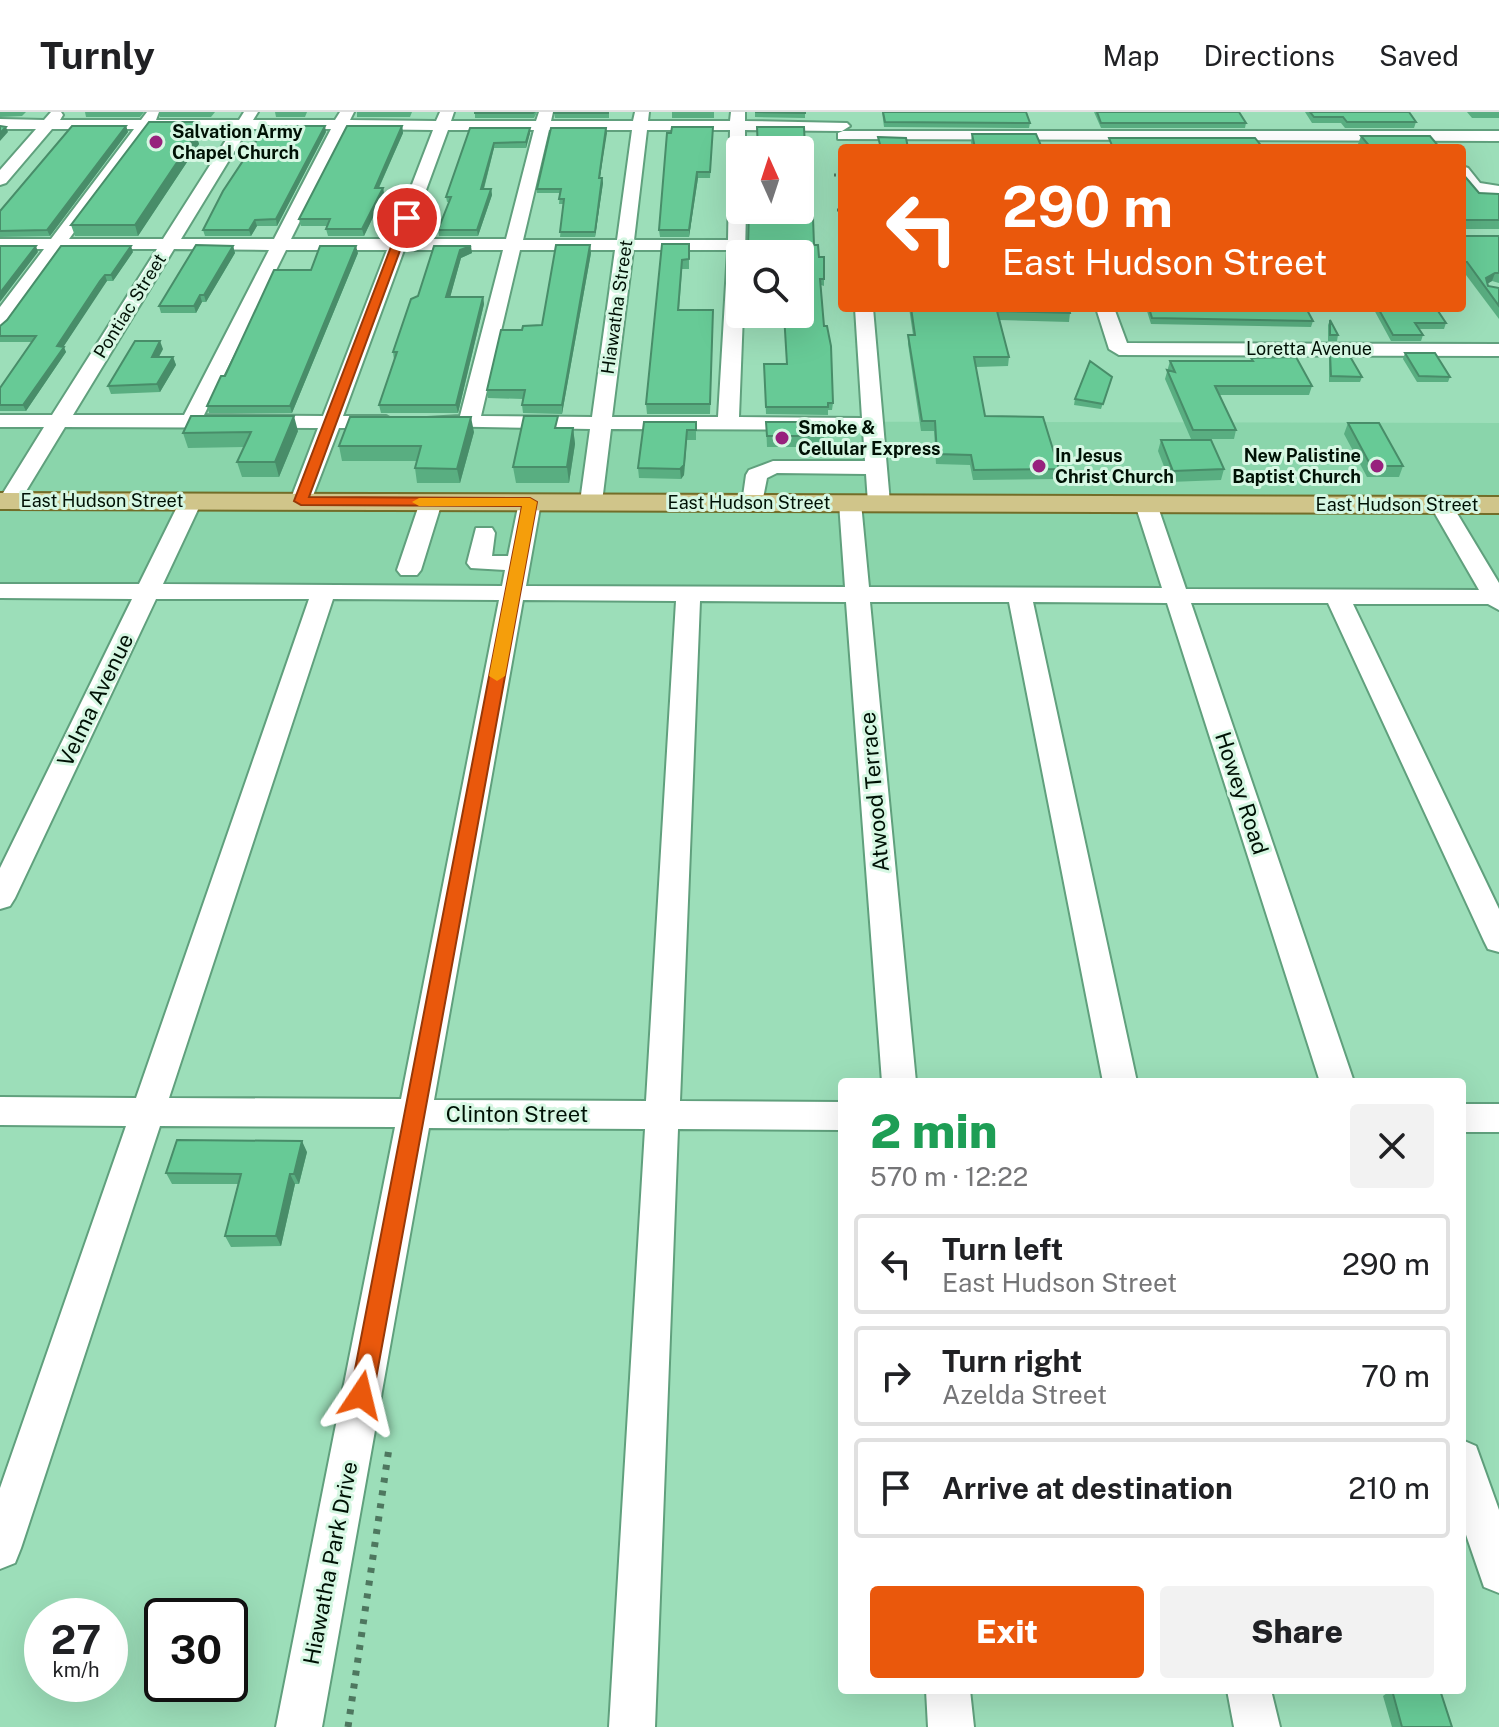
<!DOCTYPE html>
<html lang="en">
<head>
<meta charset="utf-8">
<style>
  :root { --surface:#fff; --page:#f2f2f2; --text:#202124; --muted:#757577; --line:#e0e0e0; --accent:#ea580c }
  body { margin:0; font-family:"Public Sans",sans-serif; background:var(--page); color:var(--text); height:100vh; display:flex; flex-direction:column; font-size:30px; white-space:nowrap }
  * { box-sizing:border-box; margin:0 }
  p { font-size:26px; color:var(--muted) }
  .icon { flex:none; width:44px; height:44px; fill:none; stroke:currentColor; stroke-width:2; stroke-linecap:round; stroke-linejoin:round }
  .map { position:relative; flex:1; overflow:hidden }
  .drawer { position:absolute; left:838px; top:966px; width:628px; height:616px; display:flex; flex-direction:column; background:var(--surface); border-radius:8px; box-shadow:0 8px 32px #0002 }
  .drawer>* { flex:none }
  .banner { position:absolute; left:838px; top:32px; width:628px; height:168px; border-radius:8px; box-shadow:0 8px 32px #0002; background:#ea580c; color:#fff; overflow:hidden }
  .needle { width:52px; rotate:357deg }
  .tools { position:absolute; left:726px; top:24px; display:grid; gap:16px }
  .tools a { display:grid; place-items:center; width:88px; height:88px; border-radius:8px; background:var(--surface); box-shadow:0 8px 32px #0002; font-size:40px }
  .speed { position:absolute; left:24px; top:1486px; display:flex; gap:16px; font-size:40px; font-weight:700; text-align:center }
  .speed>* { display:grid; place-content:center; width:104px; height:104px; border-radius:50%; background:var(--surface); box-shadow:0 8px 32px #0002; line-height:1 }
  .speed small { font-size:20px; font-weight:400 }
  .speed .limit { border:4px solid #111; border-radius:12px; background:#fff; color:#111 }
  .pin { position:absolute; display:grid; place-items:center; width:68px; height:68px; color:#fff; margin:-34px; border:4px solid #fff; border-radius:50%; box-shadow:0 2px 8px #0007 }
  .me { position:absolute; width:88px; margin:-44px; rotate:10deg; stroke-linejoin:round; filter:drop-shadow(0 0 6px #0008) }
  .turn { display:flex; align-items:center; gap:28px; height:168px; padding:0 32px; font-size:36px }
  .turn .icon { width:104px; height:104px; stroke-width:2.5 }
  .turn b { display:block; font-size:56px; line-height:68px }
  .round { display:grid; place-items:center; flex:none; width:84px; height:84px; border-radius:8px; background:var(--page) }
  .summary { display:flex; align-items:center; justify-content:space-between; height:136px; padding:0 32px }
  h1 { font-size:48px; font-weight:800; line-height:60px; color:#1e9e55 }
  .cta { display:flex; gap:16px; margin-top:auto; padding:16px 32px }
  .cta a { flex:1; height:92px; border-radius:8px; background:var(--accent); color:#fff; font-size:32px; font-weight:800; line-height:92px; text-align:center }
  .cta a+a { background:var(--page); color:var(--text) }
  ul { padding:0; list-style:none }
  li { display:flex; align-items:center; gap:24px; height:100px; margin:0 16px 12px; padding:0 16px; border:4px solid var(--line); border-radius:8px }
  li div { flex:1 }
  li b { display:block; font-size:30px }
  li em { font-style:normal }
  header { display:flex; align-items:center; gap:48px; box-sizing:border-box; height:112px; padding:0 40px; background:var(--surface); border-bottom:2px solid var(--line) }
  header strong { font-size:38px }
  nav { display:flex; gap:44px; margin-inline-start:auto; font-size:28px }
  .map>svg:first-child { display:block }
  .built { fill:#8ad5ab }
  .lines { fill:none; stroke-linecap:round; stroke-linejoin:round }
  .minor-casing { stroke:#60a07d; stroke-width:4 }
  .major-casing { stroke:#736d29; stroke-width:4 }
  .path-far1 { stroke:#4e775f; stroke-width:3; stroke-dasharray:2 3; stroke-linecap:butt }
  .path { stroke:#4e775f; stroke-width:7; stroke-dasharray:5 8; stroke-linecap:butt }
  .minor { fill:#fff; fill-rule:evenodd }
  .major { fill:#d0c58a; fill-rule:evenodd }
  .wall { fill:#59ae81 }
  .shaded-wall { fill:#488d69 }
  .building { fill:#67ca96; stroke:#488d69; stroke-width:2 }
  .route { fill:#ea580c; stroke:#983908; stroke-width:2 }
  .slow { fill:#f59e0b }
  .poi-dot { fill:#97217d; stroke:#d6f7e3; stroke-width:3 }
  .labels { text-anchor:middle; stroke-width:6; stroke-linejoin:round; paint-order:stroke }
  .far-poi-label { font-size:18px; font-weight:bold; fill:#001105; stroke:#d6f7e3; text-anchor:start }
  .far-street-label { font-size:18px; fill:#001105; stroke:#d6f7e3 }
  .street-label { font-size:22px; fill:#001105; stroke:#d6f7e3 }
</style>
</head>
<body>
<header>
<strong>Turnly</strong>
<nav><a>Map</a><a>Directions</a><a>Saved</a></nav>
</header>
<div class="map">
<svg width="1499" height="1615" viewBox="0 0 1499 1615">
  <rect width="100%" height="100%" fill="#9cdeb9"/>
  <path class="built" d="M0 308 1499 311V485L0 479Z"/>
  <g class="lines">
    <g class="minor-casing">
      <path id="minor" d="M51 0H61L63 3 60 8H141L147 0H159L156 8H239L244 0H258L253 8H335L340 0H354L350 8 436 9 440 0H454L451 9H536L539 0H553L551 9H633L635 0H649L648 9H730L731 0H745V9L847 11 850 14 842 19 745 18V38H740V98H746L745 142H740V202H743L739 305 862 306 855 196H873L890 391 887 396H871L868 391 866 362 777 361 767 366 761 396H745L742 391 746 363 749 358 773 349H865L863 318 611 317 602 390 591 397 580 390 590 317 427 314 424 310 427 306 460 304 503 138H404L343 304H386L396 310 386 316H339L309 394 301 396 290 389 318 316 65 315 17 394H1L0 386 44 315H0V303H52L157 137H61L7 212 0 214V195L44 137H0V127H51L134 17H52L6 71 0 73V58L36 17H0V7L44 8ZM150 17H233L163 127H69ZM248 17H331L274 127H181ZM346 17 433 18 391 127H291ZM448 18H534L506 127H408ZM549 18H632L617 128H523ZM647 18H730L728 128H634ZM174 137 269 138 184 303H73ZM286 138H387L323 304 204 303ZM520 138H615L592 305 481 304ZM633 138H728L718 305H612Z
        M843 19H1499V29L838 27V21Z
        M1462 54 1468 56 1480 71 1499 74V84L1469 78 1462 69Z
        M1096 196H1114L1127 231 1499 232V244L1119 243 1109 237Z
        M191 382 202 389 163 472 502 474 505 458 471 456 467 451 476 416H492L495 421 492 444H508L519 390 530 383 541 390 526 474 845 475 839 391 850 384 861 391 869 475 1162 476 1135 392 1146 385 1157 392 1186 477 1479 478 1430 393 1433 388H1449L1499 471V498L1488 492H1353L1499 797V840L1488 837 1484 829 1328 491H1191L1354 970H1320L1167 491 1033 490 1137 970H1103L1009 490H870L916 970H882L846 490 700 489 680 989 842 990V1018L678 1017 655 1615H609L645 1017 429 1016 322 1615H276L395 1015 160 1014 21 1436 15 1451 0 1457V1376L126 1014 0 1013V985L136 986 309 487H156L15 786 10 794 0 797V756L132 487 0 486V472H139L180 389ZM333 487 499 488 401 987 169 986ZM523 488 676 489 646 989 434 988Z
        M431 383 442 390 421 458 417 463H401L397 458 420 390Z
        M1462 992H1499V1020H1462Z
        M1462 1328 1476 1334 1499 1398V1481L1484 1475 1462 1411Z
        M926 1578H970L974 1615H928Z
        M1227 1578H1271L1280 1615H1234Z"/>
    </g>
    <g class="major-casing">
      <path id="major" d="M0 381 1499 385V401L0 397Z"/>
    </g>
    <path class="path-far1" d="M834 63H839
      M837 98H842"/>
    <path class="path" d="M348 1615 389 1336"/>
    <use href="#minor" class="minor"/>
    <use href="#major" class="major"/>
  </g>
  <path class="wall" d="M0 0H26L22 4 0 5Z
    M85 0H144L140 5H86Z
    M159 0H215L211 5H160Z
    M275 0H307L305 5H276Z
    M357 0H412L410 5H357Z
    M537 0 534 6H475V1Z
    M554 0H609V6H555Z
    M672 0H714V6H672Z
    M755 0H805V6L755 5Z
    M882 0H1026L1030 11 1029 16 884 15Z
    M1094 0H1239L1246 11 1245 16H1101Z
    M1305 0H1409L1416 10 1414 16H1345L1341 11H1312Z
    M1467 0H1499V6H1472Z
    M198 10 201 20 197 26 199 32 138 124H75L71 113Z
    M126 14 128 20 50 124 0 125V99Z
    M402 14 403 21 379 76H383L384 82 364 124H328L326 117 328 114H301L299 107Z
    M713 15 710 66H698L689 125H660L659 118Z
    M470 16H530V21L526 36H494L484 77H491L492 83 478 124H439L438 118 449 90H447L446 85Z
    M606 16 600 66H602L603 71 595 125H560L563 92H559L560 81H537V77Z
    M326 20 277 114H257L251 124H205L203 118Z
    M972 22 1042 36H972L971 30Z
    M1361 24 1440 36H1362L1358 32Z
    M806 55 814 133 819 145H824V174L821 173 824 214 833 291 832 298H828V303L766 302 764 252H786L800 142 748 135Z
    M1462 61 1479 81 1499 82V117H1463L1465 124H1499V171L1492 169 1487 172 1488 174 1499 176V207L1463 159H1462Z
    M662 132H689V157H682L679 198 713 207 710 302H647L646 292Z
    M233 134 235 141 206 190H202L196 201H161L159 194Z
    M434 134 472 141 461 146 450 185H483L484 192 458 301H381L379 293 394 248 393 240 418 184Z
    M133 140 113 169H107L102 175 63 235 66 240 26 299H0V276L32 230H0V214Z
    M358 141 292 301H209L207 294 225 264 311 158Z
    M591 141 562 302 523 301 522 293 523 287 488 286 487 278 522 218 542 213Z
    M909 196H1069L1070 201 1069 210 999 208 1009 245 1008 254 976 255 985 304 1059 357 1057 367 973 368 970 353 936 352 934 319H921L908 232V223H913Z
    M1146 196H1306L1313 209 1311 215 1151 212Z
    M1373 196H1436L1446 211 1444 217H1419L1423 223 1421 229H1391Z
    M1330 208 1338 223 1337 229H1328V213Z
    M163 237 159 245H173L176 253 160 280 111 282 108 274Z
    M1330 241 1362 265 1360 270H1329V247Z
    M1405 241 1450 265 1448 270H1417L1403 247Z
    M1251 246 1312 274 1309 283H1220L1236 318 1234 327H1191L1165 267 1170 249H1251Z
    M1112 265 1101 297 1074 293 1075 287Z
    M696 310V328H687L684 363 681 367 639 366 638 356Z
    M766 310 824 324 823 335H767Z
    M1348 311 1403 354 1399 365H1367L1344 322Z
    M559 316H573L575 332 569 371H516L513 355Z
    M298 319 279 365H242L237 350 244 335 188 336 183 321Z
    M474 320 460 371H417L415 356 417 349H342L339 334Z
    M1161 328 1224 357 1221 368 1170 370 1158 339Z
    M307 1040 299 1072H295L281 1134 231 1135 225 1124 238 1072H172L166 1061Z
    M1391 1578H1392L1452 1615H1392L1383 1584Z"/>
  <path class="shaded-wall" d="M198 10 201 20 197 26 199 32 138 124 135 113Z
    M126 14 128 20 50 124 47 118Z
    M325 14 326 20 277 114 276 107Z
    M402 14 403 21 376 82 375 76Z
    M6 15 8 20 0 29V21Z
    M530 16V21L526 36V30Z
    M606 16 607 21 599 71V66Z
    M494 31V36L482 83 481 77Z
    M697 60 698 66 689 125V118Z
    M602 66 603 71 595 125V120Z
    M383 76 384 82 364 124 362 117Z
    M491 77 492 83 478 124 477 118Z
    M255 108 257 114 251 124 249 118Z
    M590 133 591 141 562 302V293Z
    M36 134 38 140 0 190V181Z
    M131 134 133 140 113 169 111 163Z
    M233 134 235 141 206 190 204 183Z
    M356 134 358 141 292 301 290 294Z
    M471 134 472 141 461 146 448 193 446 185 460 138Z
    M1495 161 1492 169 1483 174 1486 166Z
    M105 163 107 169 60 240 57 234Z
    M200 183 202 190 196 201 194 194Z
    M483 185 484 192 458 301 456 293Z
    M160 229 163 237 154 253 152 245Z
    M64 235 66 240 26 299 23 293Z
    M173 245 176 253 160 280 157 272Z
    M294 304 298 319 279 365 275 350Z
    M471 305 474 320 460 371 457 357Z
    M573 316 575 332 569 371 567 355Z
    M687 318 684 363 681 367 680 357Z
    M302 1029 307 1040 299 1072 294 1062Z
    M290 1062 295 1072 281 1134 276 1124Z"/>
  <path class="building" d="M475 0H534L533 1H475Z
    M554 0H608V1H554Z
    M755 0H805V1Z
    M883 0H1026L1030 11 885 10Z
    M1097 0H1239L1246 11H1101Z
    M1310 0H1409L1416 10H1347L1343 5H1314Z
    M149 10H198L190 22H196L135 113H71Z
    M0 14 6 15 0 21Z
    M72 14H126L47 118 0 119V99Z
    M266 14H325L276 107 255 108 249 118H203L223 79Z
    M347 14H402L375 76H383L362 117H326L330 107H299Z
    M672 15H713L710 60H697L689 118H659L667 21H671Z
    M757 15H804L806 55 812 78 814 133H818L819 145H824V167H820L824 214H827L831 234 833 291H828V295H766L764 252H787L784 202H800V142H743V138L748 135 749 98H800V38H758Z
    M470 16H530L526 30 494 31 481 77H491L477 118H438L451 85H446Z
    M551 16H606L599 66H602L595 120H560L564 87H559L561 77H537Z
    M972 22H1036L1042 36H975Z
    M1361 24H1430L1440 36H1371Z
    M878 25 906 26 908 36H881Z
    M1109 26H1255L1263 36H1113Z
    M1462 61 1479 81 1499 82V108H1465L1462 111 1465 124H1499V161H1495L1486 166 1488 174 1499 176V194L1467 150H1462Z
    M662 132H689V147L682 148 678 198H713L710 292H646Z
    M196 133 233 134 204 183H200L194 194H159Z
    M556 133H590L562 293H522L525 278H487L501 218H522L523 214 542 213Z
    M0 134H36L0 181Z
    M61 134H131L111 163H105L100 169 57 234 64 235 23 293H0V276L36 224H0V214L7 208Z
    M320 134H356L290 294H207L221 264H225L274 158H311Z
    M434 134H471L460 138 446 185H483L456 293H379L397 240H393L411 187 418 184Z
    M911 196H1069L1070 201 997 199 1009 245H974L985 304 1043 305 1059 357 974 358 971 343 937 342 935 309H922L908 223H915Z
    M1149 196H1306L1313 209 1152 206Z
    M1378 196H1436L1446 211H1415L1423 223H1393Z
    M1330 208 1338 223H1330Z
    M135 229H160L152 245H173L157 272 108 274Z
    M1330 241H1348L1362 265 1331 264Z
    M1405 241H1435L1450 265 1419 264Z
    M1296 245 1312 274H1215L1236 318H1193L1167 258 1175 260 1170 249H1253L1251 246Z
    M1090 249 1112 265 1103 292 1075 287Z
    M191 304H294L275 350H237L251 320 183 321Z
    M524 304H558L555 316H573L567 355H513Z
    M350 305H471L457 357 415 356 421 334H339Z
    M644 310H696V318H687L684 353 680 357 638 356Z
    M766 310H823L824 324H767Z
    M1348 311H1379L1403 354H1371Z
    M1161 328H1211L1224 357 1173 359Z
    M177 1028 302 1029 294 1062H290L276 1124H225L241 1062 166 1061Z
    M1392 1578H1440L1452 1615H1402Z"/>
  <path class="route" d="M407 103 412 106 309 385 530 386 537 390 373 1283 370 1291 361 1294 353 1291 350 1283 522 394 301 393 294 389 402 106Z"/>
  <path class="slow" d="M530 386 537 390 505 564 497 569 489 564 522 394H419L412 390 419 386Z"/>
  <g class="poi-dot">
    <circle cx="156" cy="30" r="8"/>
    <circle cx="782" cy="326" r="8"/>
    <circle cx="1039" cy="354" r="8"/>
    <circle cx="1377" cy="354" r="8"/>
  </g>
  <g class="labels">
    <g class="far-poi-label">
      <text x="172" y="26">Salvation Army<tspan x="172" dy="21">Chapel Church</tspan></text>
      <text x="798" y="322">Smoke &amp;<tspan x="798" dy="21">Cellular Express</tspan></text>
      <text x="1055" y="350">In Jesus<tspan x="1055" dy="21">Christ Church</tspan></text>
      <text x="1361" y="350" text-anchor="end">New Palistine<tspan x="1361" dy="21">Baptist Church</tspan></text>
    </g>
    <g class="far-street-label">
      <text transform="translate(130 194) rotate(-58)" y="6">Pontiac Street</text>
      <text transform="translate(617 195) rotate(-82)" y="6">Hiawatha Street</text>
      <text x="1309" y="243">Loretta Avenue</text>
      <text x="102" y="395">East Hudson Street</text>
      <text x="749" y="397">East Hudson Street</text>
      <text x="1397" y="399">East Hudson Street</text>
    </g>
    <g class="street-label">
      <text transform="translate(95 588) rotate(-64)" y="8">Velma Avenue</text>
      <text transform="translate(874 680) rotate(-95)" y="8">Atwood Terrace</text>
      <text transform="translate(1242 681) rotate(72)" y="8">Howey Road</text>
      <text x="517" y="1010">Clinton Street</text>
      <text transform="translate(330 1451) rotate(-79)" y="8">Hiawatha Park Drive</text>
    </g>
  </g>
</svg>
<div class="tools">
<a><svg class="needle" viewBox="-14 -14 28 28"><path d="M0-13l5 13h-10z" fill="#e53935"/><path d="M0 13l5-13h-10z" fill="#757577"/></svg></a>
<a><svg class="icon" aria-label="search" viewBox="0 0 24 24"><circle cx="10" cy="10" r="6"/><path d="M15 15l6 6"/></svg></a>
</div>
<div class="speed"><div>27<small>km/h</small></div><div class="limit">30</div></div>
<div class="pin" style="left:407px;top:106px;background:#d93025"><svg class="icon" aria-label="arrive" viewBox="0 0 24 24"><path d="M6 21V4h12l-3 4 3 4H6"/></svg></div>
<svg class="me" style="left:361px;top:1283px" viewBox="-20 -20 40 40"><path d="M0-17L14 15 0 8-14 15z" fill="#ea580c" stroke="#fff" stroke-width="4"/></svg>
<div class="banner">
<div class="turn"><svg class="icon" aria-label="left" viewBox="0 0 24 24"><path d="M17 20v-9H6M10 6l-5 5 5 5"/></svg><div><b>290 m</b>East Hudson Street</div></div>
</div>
<section class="drawer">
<div class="summary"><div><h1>2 min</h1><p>570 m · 12:22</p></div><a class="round"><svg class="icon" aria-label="close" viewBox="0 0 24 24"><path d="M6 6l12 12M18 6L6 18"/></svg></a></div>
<ul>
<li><svg class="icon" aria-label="left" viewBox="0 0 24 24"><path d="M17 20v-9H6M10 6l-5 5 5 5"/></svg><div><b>Turn left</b><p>East Hudson Street</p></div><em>290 m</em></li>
<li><svg class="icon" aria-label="right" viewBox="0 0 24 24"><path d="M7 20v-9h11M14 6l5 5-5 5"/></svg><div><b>Turn right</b><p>Azelda Street</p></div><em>70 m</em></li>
<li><svg class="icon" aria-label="arrive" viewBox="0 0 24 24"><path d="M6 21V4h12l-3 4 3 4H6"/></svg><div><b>Arrive at destination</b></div><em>210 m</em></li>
</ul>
<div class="cta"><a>Exit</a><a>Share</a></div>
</section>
</div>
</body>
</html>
